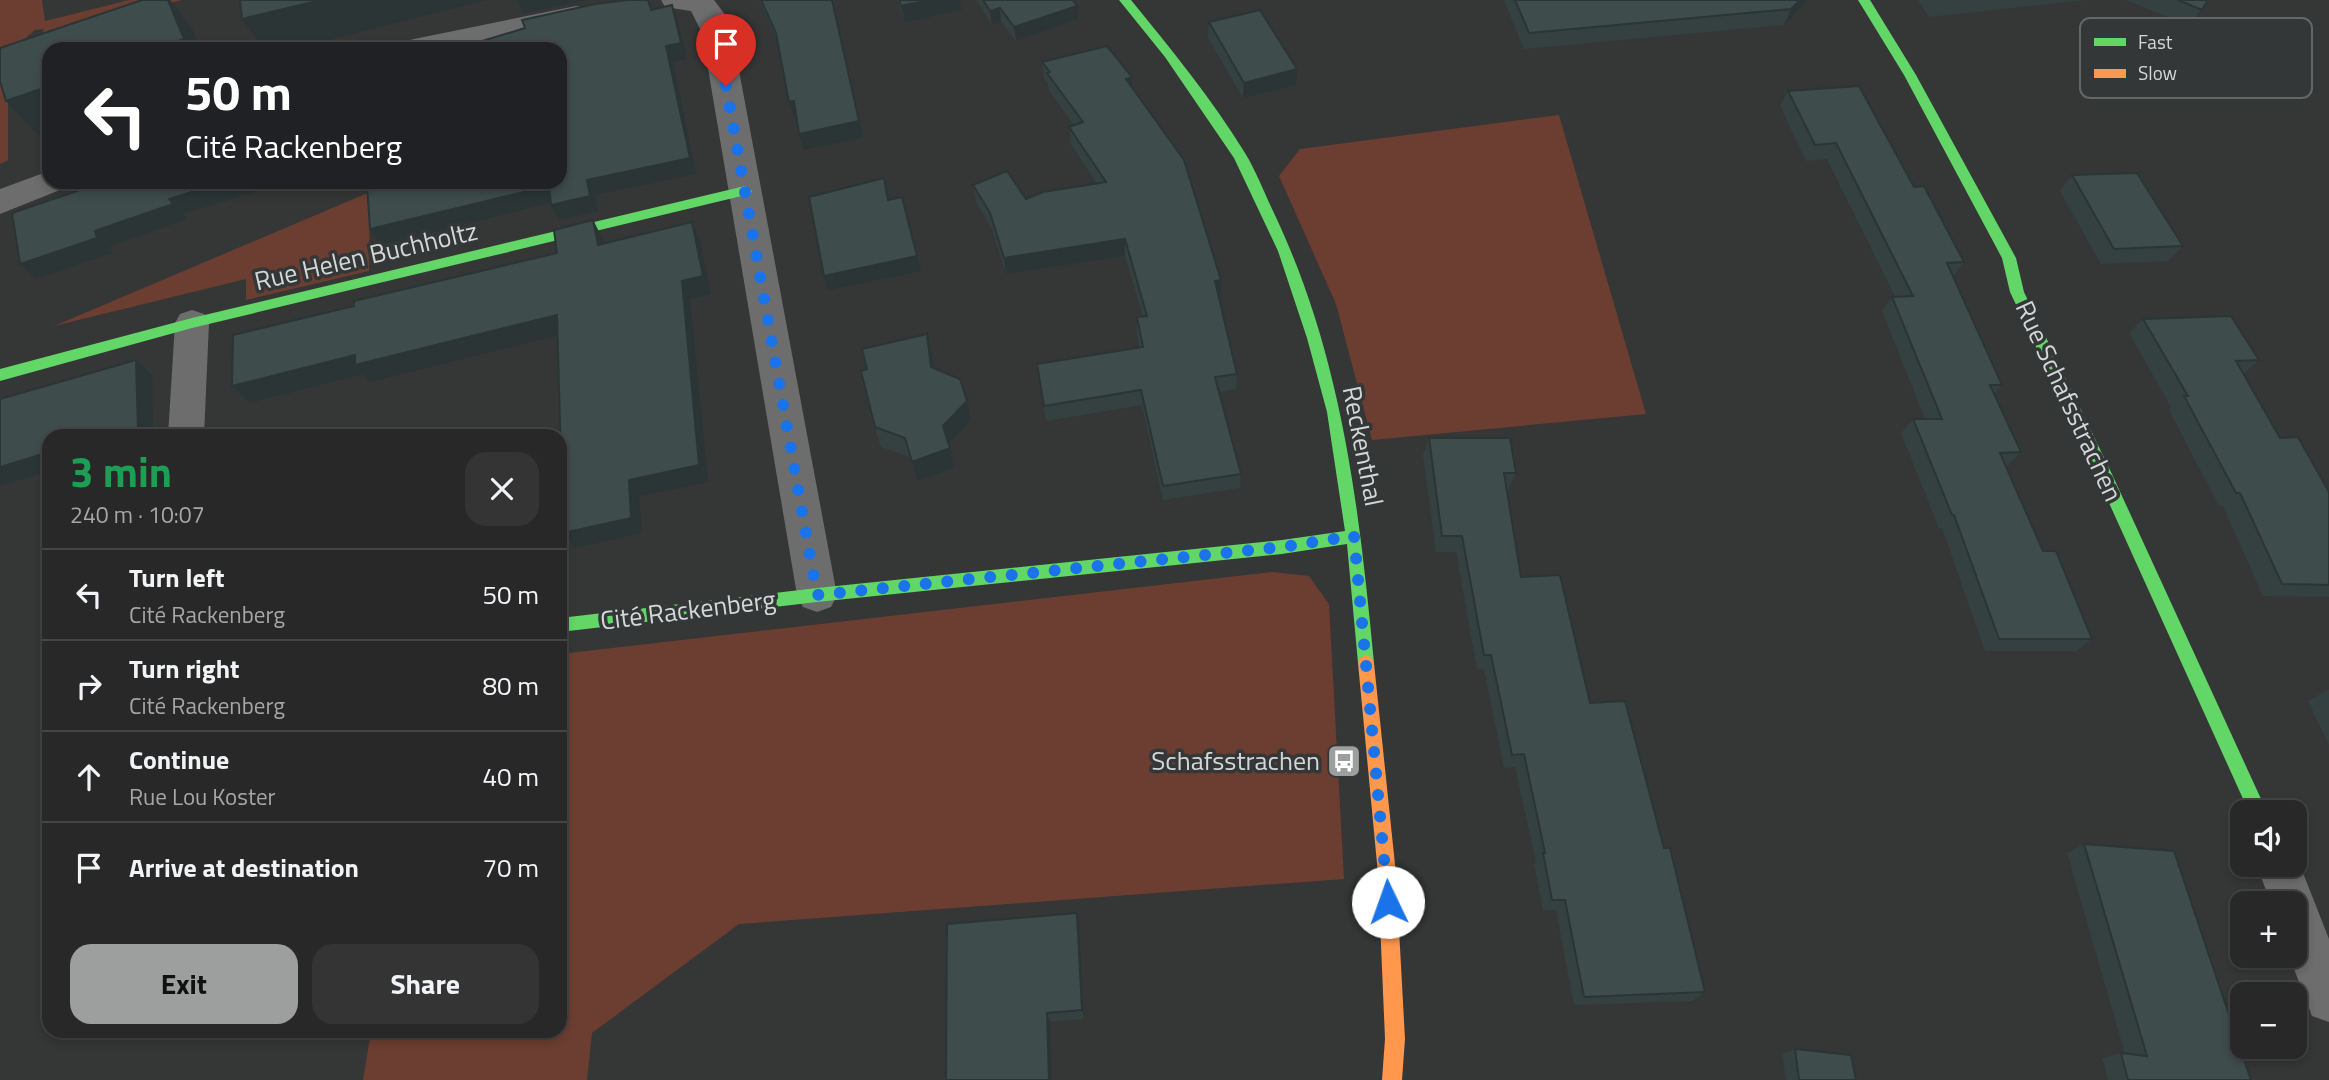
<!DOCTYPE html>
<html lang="en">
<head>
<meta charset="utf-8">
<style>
  :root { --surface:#282828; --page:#343434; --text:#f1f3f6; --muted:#a5a6a8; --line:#444445; --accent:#9d9f9f }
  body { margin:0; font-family:"Titillium Web",sans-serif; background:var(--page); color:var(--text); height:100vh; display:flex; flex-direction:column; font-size:26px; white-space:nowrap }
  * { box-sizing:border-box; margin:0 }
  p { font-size:23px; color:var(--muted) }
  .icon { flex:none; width:38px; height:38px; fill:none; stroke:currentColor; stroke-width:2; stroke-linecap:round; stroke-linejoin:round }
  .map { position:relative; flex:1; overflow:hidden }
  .drawer { position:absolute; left:42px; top:429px; width:525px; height:609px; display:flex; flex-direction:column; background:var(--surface); border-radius:21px; box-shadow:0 4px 10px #0003,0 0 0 2px var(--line) }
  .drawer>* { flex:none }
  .banner { position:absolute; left:42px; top:42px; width:525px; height:147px; border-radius:21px; box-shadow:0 4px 10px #0003,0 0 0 2px var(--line); background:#202124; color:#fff; overflow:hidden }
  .buttons { position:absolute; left:2230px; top:800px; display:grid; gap:14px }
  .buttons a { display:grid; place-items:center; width:77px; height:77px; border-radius:14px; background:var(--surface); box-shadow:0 4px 10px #0003,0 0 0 2px var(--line); font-size:35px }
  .pin { position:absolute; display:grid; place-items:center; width:60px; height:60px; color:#fff; margin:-72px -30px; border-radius:50% 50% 50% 0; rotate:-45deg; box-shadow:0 0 7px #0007 }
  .pin .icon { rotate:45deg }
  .me { position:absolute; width:77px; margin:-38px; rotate:357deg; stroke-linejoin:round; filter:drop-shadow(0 0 5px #0008) }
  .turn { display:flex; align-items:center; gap:24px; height:147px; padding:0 28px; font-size:32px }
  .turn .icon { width:91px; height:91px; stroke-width:2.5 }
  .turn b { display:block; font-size:49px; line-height:60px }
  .round { display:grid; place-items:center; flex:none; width:74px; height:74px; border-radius:21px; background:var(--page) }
  .overview { display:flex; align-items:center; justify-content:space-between; height:119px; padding:0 28px }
  h1 { font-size:42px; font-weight:700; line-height:52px; color:#1e9e55 }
  .button { display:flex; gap:14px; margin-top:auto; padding:14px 28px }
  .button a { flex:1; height:80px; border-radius:21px; background:var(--accent); color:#111; font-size:28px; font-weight:700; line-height:80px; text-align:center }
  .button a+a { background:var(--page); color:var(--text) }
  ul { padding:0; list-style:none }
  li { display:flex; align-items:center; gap:21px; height:91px; padding:0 28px; border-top:2px solid var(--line) }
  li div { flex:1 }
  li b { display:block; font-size:26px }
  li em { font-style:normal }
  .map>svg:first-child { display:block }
  .green { fill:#6b3e31 }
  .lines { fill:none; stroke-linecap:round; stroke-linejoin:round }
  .street { fill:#6e6d6d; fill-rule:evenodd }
  .fast { fill:#63d668; fill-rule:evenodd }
  .slow { fill:#ff974d; fill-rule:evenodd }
  .wall { fill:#354141 }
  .shaded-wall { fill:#2b3535 }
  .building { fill:#3e4c4c; stroke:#2b3535; stroke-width:2 }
  .route { stroke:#1a73e8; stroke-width:12; stroke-dasharray:0 21.6 }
  .labels { text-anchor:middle; stroke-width:7; stroke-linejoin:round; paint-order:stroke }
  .street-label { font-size:26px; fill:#d5d7d7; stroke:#343737 }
  .poi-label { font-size:26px; fill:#d5d7d7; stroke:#343737; text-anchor:end }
  .key { fill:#343737; stroke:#646767; stroke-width:2 }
  .key-label { font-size:19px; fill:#d5d7d7 }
</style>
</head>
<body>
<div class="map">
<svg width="2329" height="1080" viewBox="0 0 2329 1080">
  <rect width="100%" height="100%" fill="#353636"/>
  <path class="green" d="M0 0H42L45 21 129 0H182L41 37 44 29 35 30 8 53V160L0 164Z
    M1559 115 1646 414 1372 440 1336 304 1279 176 1300 149Z
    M370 192 369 271 246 300V279L54 326Z
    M1272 572 1309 576 1329 604 1344 879 739 924 592 1033 587 1080H363L371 1031H560V654Z"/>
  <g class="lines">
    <path class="street" d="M661 0H714L726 16 732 33 837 595 831 607 817 612 803 607 797 595 702 33 691 11 665 7Z
      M576 6 586 8 591 15 586 22 460 49H399L403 42 414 39Z
      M49 171V182H65L60 190 0 214V189Z
      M192 310 204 314 209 323 204 436H168L175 323 180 314Z
      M2294 850 2329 939V1022L2312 1016 2289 956H2294V903H2271L2256 864H2294Z"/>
    <path class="fast" d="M1119 0H1131C1171 49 1212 99 1245 153 1256 171 1264 192 1273 211 1342 355 1359 506 1374 663L1372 668 1366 671 1360 668 1358 663 1347 544 1282 554 817 602 560 632V618L817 588 1282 540 1345 531 1327 412 1307 338 1278 251 1234 158 1165 57Z
      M1858 0H1870L1916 75 2016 258 2024 292 2111 472 2267 812H2249L2095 472 2010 292 2002 258 1904 75Z
      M745 186 752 191 750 194 192 328 0 381V369L192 318Z"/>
    <path class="slow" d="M1366 655 1372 658 1374 663 1396 874 1405 1039 1402 1080H1382L1385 1039 1378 874 1358 663 1360 658Z"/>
  </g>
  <path class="wall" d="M759 0H832L863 137 804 150 797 117H794L789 102 778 42Z
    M897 0H960L962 10 905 22Z
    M976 0H1073L1078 19 1016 41 1001 22 992 25Z
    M1506 0H1806L1804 5 1784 25 1524 49 1505 3Z
    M1918 0H2085L1929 17Z
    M2126 0H2208L2189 26Z
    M1209 22 1296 85 1243 98 1208 38Z
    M1042 62 1132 88 1221 296H1218L1237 374 1236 389 1219 392 1241 474 1240 488 1163 500 1142 405 1046 421 1037 364 1140 348 1137 333V317L1143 316 1125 256 1006 274 992 229 976 202 973 185 1026 199 1097 184 1071 144 1069 127 1074 125 1049 91 1048 84 1044 79Z
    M1788 91 1914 187 1964 262 1953 277 2002 385 1994 394 2021 452 2007 466H2005L2043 551 2092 639 2076 651H1985L1942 528H1939L1901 433 1913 419H1925L1882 311 1892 297H1895L1827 159 1806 161 1780 106Z
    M2072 175 2183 246 2168 261 2101 264 2060 191Z
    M2143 319 2259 360 2243 374 2280 438 2329 492V597L2263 596 2223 506H2219L2169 410 2171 407 2129 333Z
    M927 334 932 354 934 368 967 401 971 421 948 444 954 468 917 481 910 457 881 447 875 427 867 369Z
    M1429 438 1516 473 1508 490H1507L1521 577 1590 703 1664 848 1705 992 1692 1001 1574 1005 1556 910H1543L1534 864 1536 862 1515 767 1504 768 1484 669H1477L1456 552H1436L1423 455Z
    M2328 690H2329V745L2308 701Z
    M2084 844 2251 1080H2108L2102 1058 2121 1053 2125 1054 2067 853Z
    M1079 924 1084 1019 1050 1021 946 1080Z
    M1795 1049 1856 1080H1786L1782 1054Z"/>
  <path class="shaded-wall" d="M168 0H170L192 28 200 49H156Z
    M321 0H487L292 49H263L242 19Z
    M517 0H587L524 13Z
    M832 0 863 137 804 150 799 134Z
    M929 0H960L962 10 905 22 901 6Z
    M1800 0H1806L1804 5 1784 25 1791 9Z
    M672 5 678 21 687 59 673 62 696 174 595 195 598 211 560 220 551 205 587 180 666 46Z
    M1077 6 1078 19 1016 41 1014 27Z
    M1000 8 1001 22 992 25 990 11Z
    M1297 69 1296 85 1243 98 1244 83Z
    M1132 77V94L1126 79Z
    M49 86V133L39 136 6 101Z
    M794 101 799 117H794L789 102Z
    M223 182H252L254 192 183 214 187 219 110 246 112 253 36 279 20 264 169 199Z
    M549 186 557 201 381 245 370 229Z
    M593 220 603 239 607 263 598 245Z
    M692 222 700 240 711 294 690 299 708 482 639 496 642 533 575 548 563 533 629 480 682 281Z
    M1125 239V256L1006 274 1004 258Z
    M917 256 921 271 828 290 824 276Z
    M1221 280V296L1214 297 1215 281Z
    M557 315 568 333 369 382 363 374 249 403 232 386 355 355Z
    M927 334 932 354 936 387 931 367Z
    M136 360 152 375 153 436H121Z
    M967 401 971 421 947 445 943 426Z
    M950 448 954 468 917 481 912 462Z
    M49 452V471L0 486V467Z
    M1077 913 1079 924 1084 1019 1082 1010Z
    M1047 1013 1050 1021 1052 1080H1049Z"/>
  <path class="building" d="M142 0H168L184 39 156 49H49V86L6 101 0 81V48Z
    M240 0H321L242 19Z
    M627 0H648L651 10 672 5 681 43 666 46 690 158 587 180 590 196 551 205 549 186 370 229 367 184 376 182H560V49H456L525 28 522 20 595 4Z
    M761 0H832L859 121 799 134 794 101 789 102 776 33Z
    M899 0H929L901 6Z
    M983 0H1073L1077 6 1014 27 1000 8 990 11Z
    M1515 0H1800L1791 9 1529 33Z
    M2178 0H2208L2202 10Z
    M1260 10 1297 69 1244 83 1209 22Z
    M1107 46 1132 77 1126 79 1184 160 1221 280 1215 281 1237 374 1215 377 1241 474 1163 486 1141 390 1044 406 1037 364 1143 347 1137 317 1147 316 1125 239 1004 258 990 213 973 185 1007 171 1026 199 1043 192 1106 182 1069 127 1083 122 1047 73 1050 72 1042 62Z
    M1859 86 1914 187 1924 186 1964 262 1947 263 2002 385H1990L2021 452 2000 453 2043 551H2056L2092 639H1999L1954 515H1952L1913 419H1942L1892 297 1913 296 1836 143 1815 145 1788 91Z
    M2137 173 2183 246 2114 249 2072 175Z
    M884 178 888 200 902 197 917 256 824 276 809 197Z
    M85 182H223L169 199 173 204 95 231 97 238 20 264 12 213 86 188Z
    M593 220 598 245 692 222 703 276 682 281 699 465 629 480 631 518 563 533 557 315 355 365V355L232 386 233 335 354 306V301L557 253 554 230Z
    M2231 316 2259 360 2236 361 2280 438 2298 437 2329 492V585L2282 584 2240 493H2236L2184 396H2188L2143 319Z
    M927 334 931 367 960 379 967 401 943 426 950 448 912 462 905 438 875 427 861 371 867 369 862 349Z
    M136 360 138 431 121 436H49V452L0 467V399Z
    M1429 438H1510L1516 473H1504L1521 577 1560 575 1590 703 1625 701 1664 848H1670L1705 992 1584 997 1565 900H1552L1543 853H1545L1524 754 1512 755 1491 655H1484L1462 536H1442Z
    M2084 844 2174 851 2251 1080H2128L2121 1053 2147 1056Z
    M1077 913 1082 1010 1047 1013 1049 1080H946L947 924Z
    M1795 1049 1851 1055 1856 1080H1799Z"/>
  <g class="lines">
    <path class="route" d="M726 86 817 595 1282 547 1354 536 1388 902"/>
  </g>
  <defs>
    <g id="bus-square" transform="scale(1.75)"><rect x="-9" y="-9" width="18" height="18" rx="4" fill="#9d9f9f" stroke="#343737"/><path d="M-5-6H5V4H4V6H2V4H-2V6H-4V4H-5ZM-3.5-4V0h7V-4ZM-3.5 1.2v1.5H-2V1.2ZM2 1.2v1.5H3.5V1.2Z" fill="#fff"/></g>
  </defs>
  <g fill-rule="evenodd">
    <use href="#bus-square" x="1344" y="761"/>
  </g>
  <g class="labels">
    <g class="street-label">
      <text transform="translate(366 256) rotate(-13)" y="9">Rue Helen Buchholtz</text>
      <text transform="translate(2069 401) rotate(65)" y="9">Rue Schafsstrachen</text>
      <text transform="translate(1363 446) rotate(79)" y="9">Reckenthal</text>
      <text transform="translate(688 610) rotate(-7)" y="9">Cité Rackenberg</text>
    </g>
    <g class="poi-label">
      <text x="1320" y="770">Schafsstrachen</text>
    </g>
  </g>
  <rect x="2080" y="18" width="232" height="80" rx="10" class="key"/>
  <rect x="2094" y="38" width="32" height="8" fill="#63d668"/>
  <rect x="2094" y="69" width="32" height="9" fill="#ff974d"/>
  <g class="key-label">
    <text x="2138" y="49">Fast</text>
    <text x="2138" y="80">Slow</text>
  </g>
</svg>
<div class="buttons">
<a><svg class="icon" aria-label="sound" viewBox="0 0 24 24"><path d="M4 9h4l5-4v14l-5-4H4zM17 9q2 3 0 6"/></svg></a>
<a>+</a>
<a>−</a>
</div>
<div class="pin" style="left:726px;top:86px;background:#d93025"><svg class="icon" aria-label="arrive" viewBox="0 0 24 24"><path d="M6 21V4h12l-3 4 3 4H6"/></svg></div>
<svg class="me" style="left:1388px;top:902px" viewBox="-20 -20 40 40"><circle r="19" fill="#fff"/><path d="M0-13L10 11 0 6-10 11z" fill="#1a73e8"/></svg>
<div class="banner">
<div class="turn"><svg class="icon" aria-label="left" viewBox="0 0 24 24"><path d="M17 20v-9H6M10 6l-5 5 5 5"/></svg><div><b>50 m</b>Cité Rackenberg</div></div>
</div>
<section class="drawer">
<div class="overview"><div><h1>3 min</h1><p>240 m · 10:07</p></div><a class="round"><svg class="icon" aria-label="close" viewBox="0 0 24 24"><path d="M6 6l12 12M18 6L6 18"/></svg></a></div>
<ul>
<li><svg class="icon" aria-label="left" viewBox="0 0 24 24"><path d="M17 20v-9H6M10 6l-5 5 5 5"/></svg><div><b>Turn left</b><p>Cité Rackenberg</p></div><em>50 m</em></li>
<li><svg class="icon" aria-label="right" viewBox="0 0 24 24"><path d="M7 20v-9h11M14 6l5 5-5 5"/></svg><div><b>Turn right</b><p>Cité Rackenberg</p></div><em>80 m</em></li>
<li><svg class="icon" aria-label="ahead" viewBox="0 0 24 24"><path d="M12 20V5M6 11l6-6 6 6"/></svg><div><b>Continue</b><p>Rue Lou Koster</p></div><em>40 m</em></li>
<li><svg class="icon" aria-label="arrive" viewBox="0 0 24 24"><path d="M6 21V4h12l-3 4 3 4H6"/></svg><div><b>Arrive at destination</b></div><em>70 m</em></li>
</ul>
<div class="button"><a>Exit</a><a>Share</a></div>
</section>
</div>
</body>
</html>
